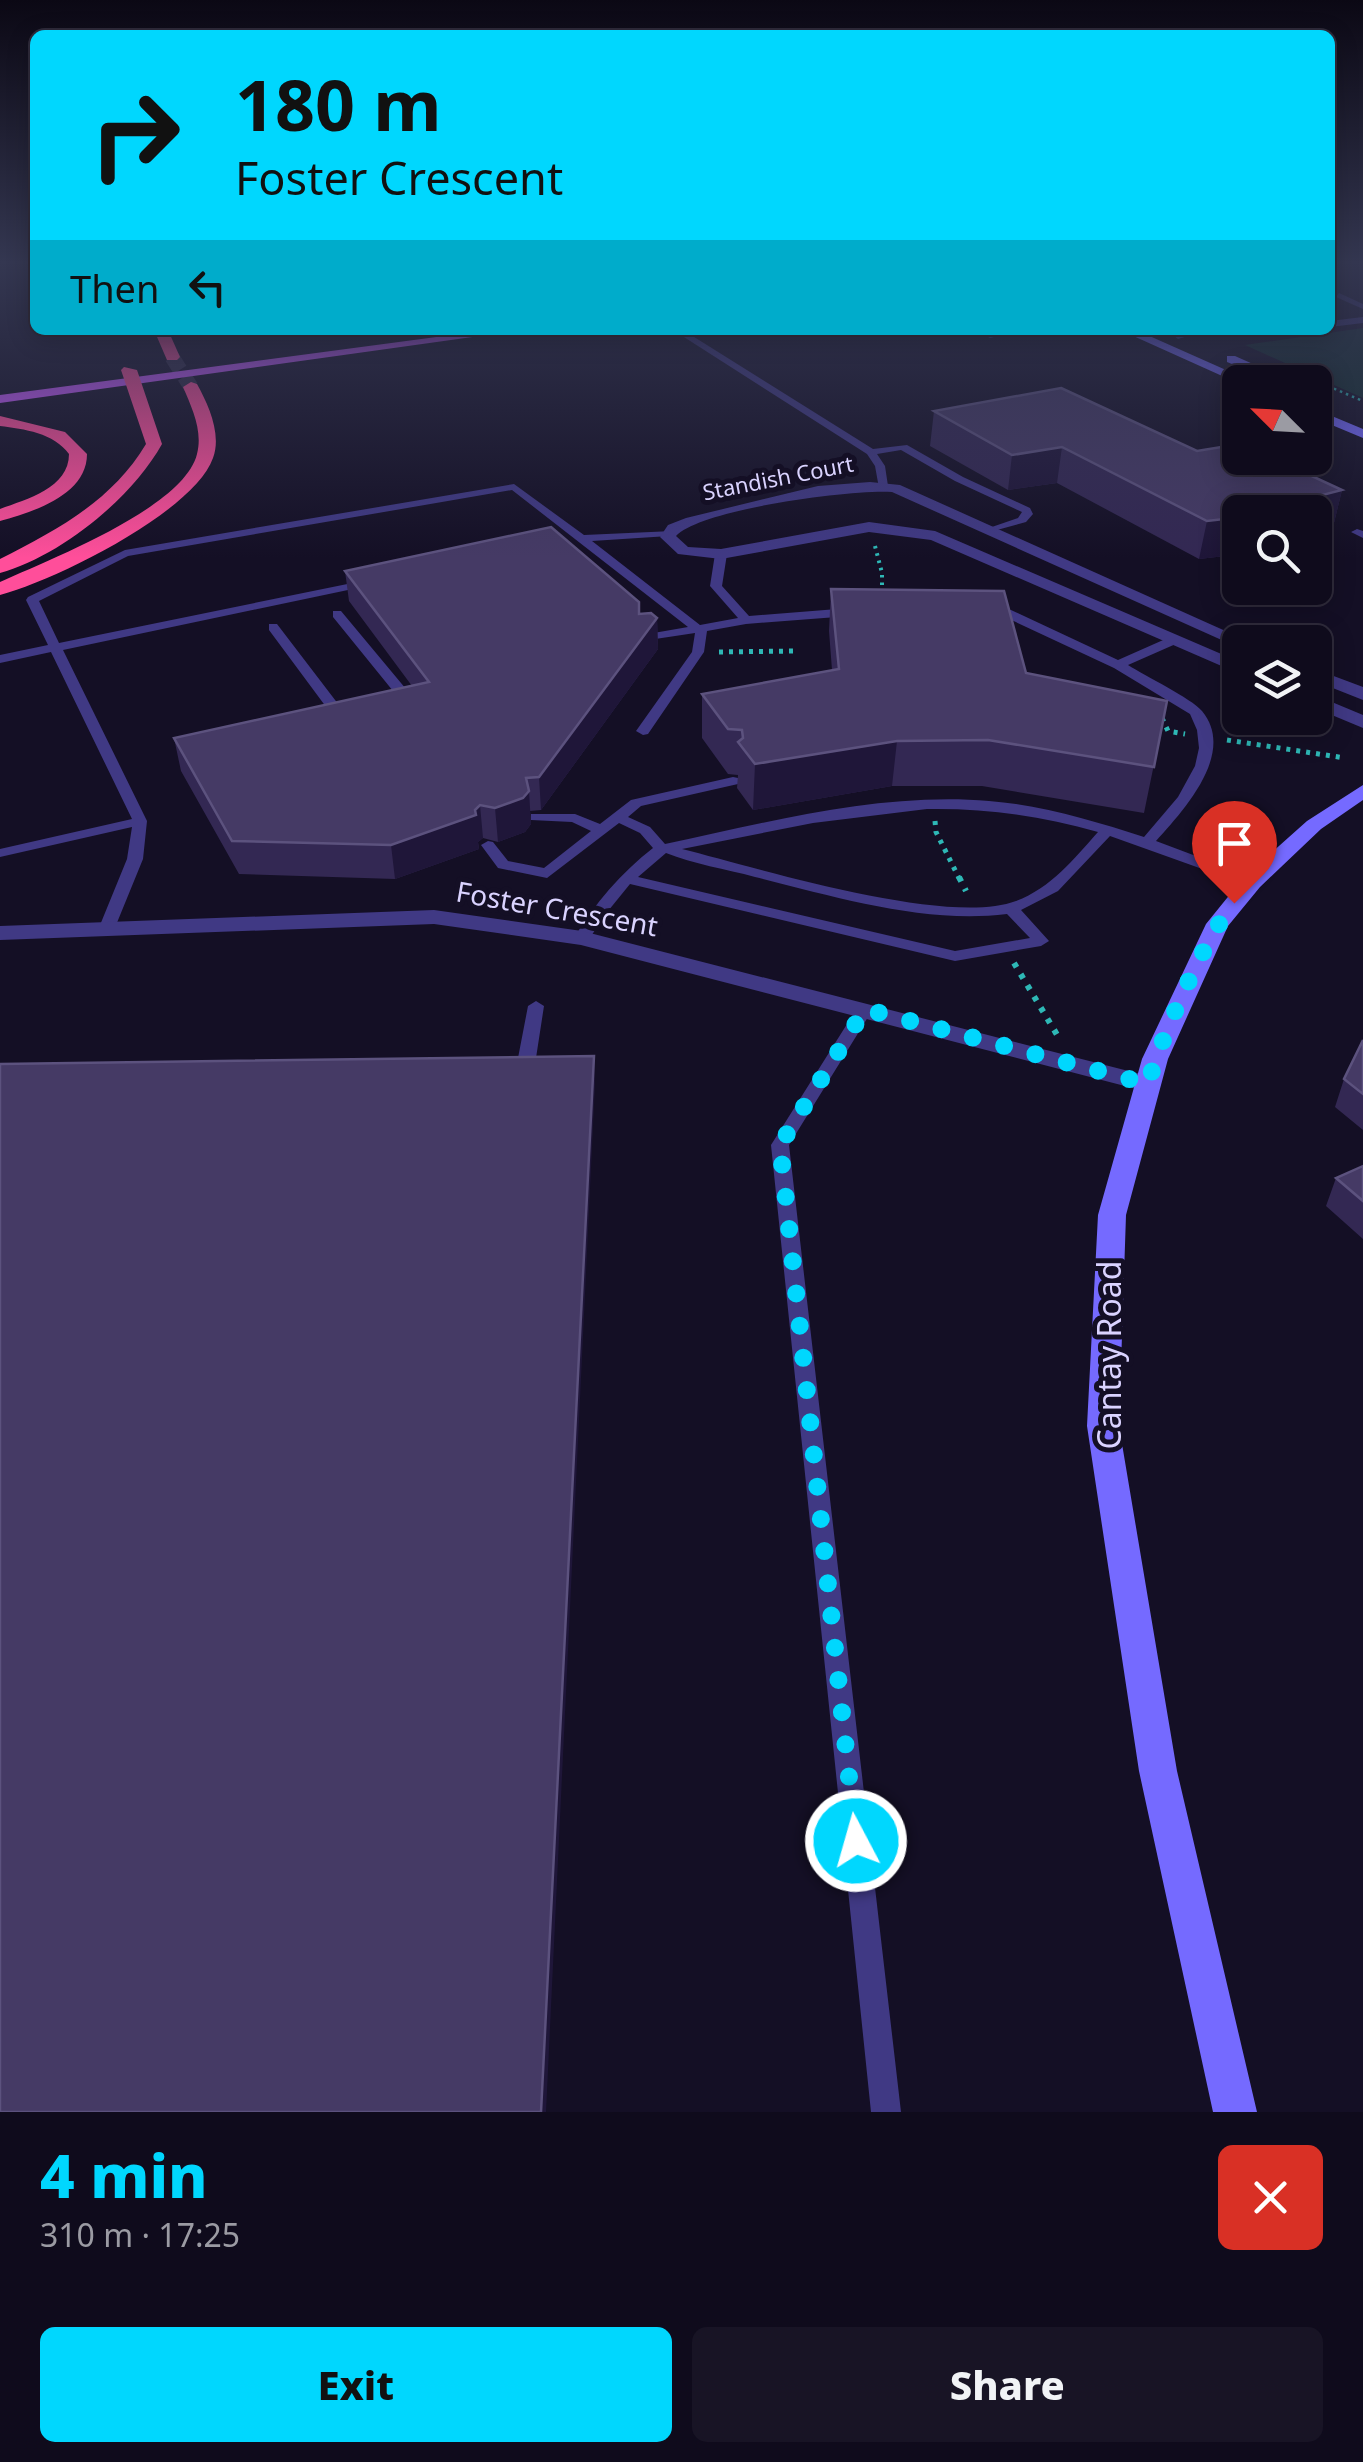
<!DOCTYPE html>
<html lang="en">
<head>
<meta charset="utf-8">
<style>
  :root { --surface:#0f0b1c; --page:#181425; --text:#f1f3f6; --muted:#9b9ba3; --line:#2f2b3b; --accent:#00d7fe }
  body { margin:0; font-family:"Noto Sans",sans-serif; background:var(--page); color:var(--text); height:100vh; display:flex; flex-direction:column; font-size:38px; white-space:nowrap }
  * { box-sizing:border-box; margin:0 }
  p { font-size:32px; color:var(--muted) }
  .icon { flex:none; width:55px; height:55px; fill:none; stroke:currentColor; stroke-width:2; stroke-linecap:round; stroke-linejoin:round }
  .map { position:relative; height:2112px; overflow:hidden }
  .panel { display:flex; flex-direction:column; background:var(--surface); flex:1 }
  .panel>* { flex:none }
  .hud { position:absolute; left:30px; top:30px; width:1305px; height:305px; border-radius:15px; box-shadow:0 5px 25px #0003,0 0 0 2px var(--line); background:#00d7fe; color:#111; overflow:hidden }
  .needle { width:65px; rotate:294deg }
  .controls { position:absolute; left:1222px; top:365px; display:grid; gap:20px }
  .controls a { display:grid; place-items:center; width:110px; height:110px; border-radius:15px; background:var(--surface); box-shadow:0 5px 25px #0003,0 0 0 2px var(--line); font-size:50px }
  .pin { position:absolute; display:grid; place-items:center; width:85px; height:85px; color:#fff; margin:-102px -42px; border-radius:50% 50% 50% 0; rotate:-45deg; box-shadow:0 0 10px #0007 }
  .pin .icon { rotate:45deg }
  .me { position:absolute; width:110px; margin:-55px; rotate:354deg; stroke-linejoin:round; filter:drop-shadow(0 0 8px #0008) }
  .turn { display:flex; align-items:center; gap:35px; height:210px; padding:0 40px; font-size:45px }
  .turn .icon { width:130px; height:130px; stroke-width:2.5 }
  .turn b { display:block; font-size:70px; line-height:85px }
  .then { display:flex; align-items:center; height:95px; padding:0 40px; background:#0003; gap:20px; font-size:38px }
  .round { display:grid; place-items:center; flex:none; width:105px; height:105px; border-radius:15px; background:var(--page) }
  .head { display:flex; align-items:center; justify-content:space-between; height:170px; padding:0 40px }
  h1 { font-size:60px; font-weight:800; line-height:75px; color:var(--accent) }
  .cta { display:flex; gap:20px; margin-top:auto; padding:20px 40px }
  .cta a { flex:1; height:115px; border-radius:15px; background:var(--accent); color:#111; font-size:40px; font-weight:800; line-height:115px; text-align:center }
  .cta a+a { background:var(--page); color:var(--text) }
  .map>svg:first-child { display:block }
  .green { fill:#122f2f }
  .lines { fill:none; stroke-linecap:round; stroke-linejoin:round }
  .highway-tunnel { stroke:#322c46; stroke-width:15; stroke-dasharray:15 8; stroke-linecap:butt }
  .path-far3 { stroke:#2eb8b6; stroke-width:2.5; stroke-dasharray:2.5 4; stroke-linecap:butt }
  .path-far2 { stroke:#2eb8b6; stroke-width:4; stroke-dasharray:2.5 5; stroke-linecap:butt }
  .path-far1 { stroke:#2eb8b6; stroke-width:5; stroke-dasharray:4 6; stroke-linecap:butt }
  .path { stroke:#2eb8b6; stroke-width:6; stroke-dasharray:5 8; stroke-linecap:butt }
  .lane { fill:#403984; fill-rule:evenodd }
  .street { fill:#403984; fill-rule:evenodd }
  .secondary { fill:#756aff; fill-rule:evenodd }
  .primary { fill:#ca5aff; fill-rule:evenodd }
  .highway { fill:#ff4e9a; fill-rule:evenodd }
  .wall { fill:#332853 }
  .shaded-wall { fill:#1f1639 }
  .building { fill:#453a65; stroke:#5c527e; stroke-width:2.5 }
  .route { stroke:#00d7fe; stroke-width:18; stroke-dasharray:0 32.4 }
  .labels { text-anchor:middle; stroke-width:10; stroke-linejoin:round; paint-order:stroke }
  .far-street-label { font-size:22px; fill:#dad3ff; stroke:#140f25 }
  .street-label { font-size:28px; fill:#dad3ff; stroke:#140f25 }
  .near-street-label { font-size:32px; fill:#dad3ff; stroke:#140f25 }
</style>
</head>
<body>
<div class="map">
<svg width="1363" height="2112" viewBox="0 0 1363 2112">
  <rect width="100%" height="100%" fill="#140f25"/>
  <path class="green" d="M1363 328V398L1245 345Z"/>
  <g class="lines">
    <path class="highway-tunnel" d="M172 357 191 387"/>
    <path class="path-far3" d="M1304 376 1363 401"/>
    <path class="path-far2" d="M875 546 882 573V598"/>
    <path class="path-far1" d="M719 652 797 651
      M1162 718 1168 731 1185 734
      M1227 740 1345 758
      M935 821 936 832 960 880"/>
    <path class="path" d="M959 877 966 891
      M1014 963 1059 1038"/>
    <path class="lane" d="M1339 293 1363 304V309L1336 297Z
      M1363 317V323L1330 327V321Z
      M673 330H683L873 449 907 445 963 477 1030 508 1033 514 1026 522 986 533V529L1018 518 1022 512 955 481 901 450 877 454 885 466 888 486 879 488 875 466 867 454Z
      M975 330 991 332 1023 330 990 338Z
      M1193 330H1208L1178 339 1174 336Z
      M514 484 584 535 673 531 675 533 669 536 592 541 700 625 738 618 710 586 715 554 721 551 727 554 722 586 749 616 850 608 856 612 850 616 746 624 707 631 704 652 648 734 643 735 636 731 692 652 695 633 642 641V635L688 627 512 490 128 556 39 601 59 643 367 580 373 583 367 586 63 650 147 821 143 859 114 930 106 935 98 930 127 859 132 827 0 857V849L132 819 51 652 0 663V655L48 645 26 600 28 597 125 550Z
      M1357 529 1363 531V538L1351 532Z
      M991 609 1011 610 1118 660 1170 637H1178V643L1128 665C1145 676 1191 698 1202 711 1237 753 1183 811 1156 841L1257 879 1260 882 1257 885H1247L1110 836 1058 891 1021 910 1049 941 1041 946 955 961 630 884 604 916 588 941 582 943 574 938C595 903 621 873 653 848L640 833 619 823 547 878 498 868 481 845 488 841 493 842 508 861 544 868 591 831 572 822 531 820V814H575L600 824 631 800 733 777 738 778V784L641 806 628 817 650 827 665 844C770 822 880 792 989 801 1042 805 1094 821 1144 837L1178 797 1195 766 1199 748 1197 730 1190 714 1114 668 1005 617 987 616 985 613ZM927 809C987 808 1041 816 1098 832 1074 859 1051 888 1016 901 947 927 758 868 682 849L813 823ZM666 853C693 864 726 869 755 877 836 897 923 924 1007 914L1030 938 955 951 638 877Z
      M333 611H341L416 701V707H406L333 617Z
      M269 624H277L345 713V719H335L269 630Z
      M536 1001 544 1006 536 1058 527 1064 518 1058 528 1006Z
      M865 1004 873 1009 789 1145 901 2112H871L771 1145 859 1005Z"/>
    <path class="street" d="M870 482 900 485 1250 642 1235 646 892 492C853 489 701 509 676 536L688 547 721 549 869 522 935 531 1240 662V674L931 540 869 532 721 559 678 554 660 537 668 525 686 518 818 486Z
      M1315 669 1363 687V700L1315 681Z
      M1315 695 1363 715V728L1315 708Z
      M434 910 582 931 1148 1076 1161 1084 1148 1092 581 945 434 924 0 940V926Z"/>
    <path class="secondary" d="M1120 330H1136L1253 382 1240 384Z
      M1227 356H1235L1293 382H1276L1227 362Z
      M1315 409 1363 429V438L1315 418Z
      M1363 785V800L1321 829 1260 887 1228 926 1168 1059 1126 1215 1119 1426 1177 1771 1257 2112H1213L1139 1771 1087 1426 1098 1215 1142 1059 1206 924 1244 877 1307 821Z"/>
    <path class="primary" d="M489 330H522L0 403V395Z"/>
    <path class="highway" d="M25 262H35V269Z
      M154 330H168L180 357 177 360H167Z
      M124 367 137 370 162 444C132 498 61 556 0 573V559C57 530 112 501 146 444L121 370Z
      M191 382 197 384C208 404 222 434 213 458 194 512 54 581 0 595V582C48 560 184 508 197 454 203 431 192 408 183 387Z
      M0 416 65 432 87 454C87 495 33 512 0 521V509C27 499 69 488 69 454 54 433 24 429 0 426Z"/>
  </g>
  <path class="wall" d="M934 411 1197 451 1342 490 1333 527 1240 512V552L1225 556 1199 559 1057 483 1008 490 930 446Z
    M345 571 639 614 657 618 658 649 541 810 530 811 531 824 525 832 498 842 483 838 478 842 479 849 395 879 239 874 181 771 174 738 412 686 349 601Z
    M831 589 1026 673 1167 701 1144 813 982 786H892L753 810 737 788 738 775 728 774 702 738V694L832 670 829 631Z
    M1363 1040V1130L1335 1107 1344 1079Z
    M1363 1166V1239L1326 1206 1336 1178Z"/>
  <path class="shaded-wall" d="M1062 447 1057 483 1008 490 1012 455Z
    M1342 490 1333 527 1315 532V512H1256Z
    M1240 517V552L1225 556 1199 559 1207 521Z
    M657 618 658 649 541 810 539 777Z
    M897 741 892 786 753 810 755 764Z
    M529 791 531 824 525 832 498 842 495 808Z
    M480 805 483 838 478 842 479 849 395 879 391 845 475 810Z
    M594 1056 595 1084 546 2112H541Z"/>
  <path class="building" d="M1061 388 1197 451 1240 444V458H1273L1342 490 1256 512H1240V517L1233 518 1207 521 1062 447 1012 455 934 411Z
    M551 527 639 602V614L651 613 657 618 539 777 526 778 529 791 523 798 495 808 480 805 475 810 476 815 391 845 232 841 174 738 429 682 345 571Z
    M831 589 1004 591 1026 673 1167 701 1154 767 988 740 897 741 755 764 738 742 743 738 742 730 728 729 702 694 839 669Z
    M1363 1040V1094L1344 1079Z
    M594 1056 541 2112H0V1064Z
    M1363 1166V1201L1336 1178Z"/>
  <linearGradient id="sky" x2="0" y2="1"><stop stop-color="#0b0814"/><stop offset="0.47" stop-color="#343751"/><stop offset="1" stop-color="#343751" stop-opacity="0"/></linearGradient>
  <rect width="1363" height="558" fill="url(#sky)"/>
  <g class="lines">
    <path class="route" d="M856 1841 780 1145 865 1009 1148 1084C1161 1038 1205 937 1234 903"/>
  </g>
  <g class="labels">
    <g class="far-street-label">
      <text transform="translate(778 478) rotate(-11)" y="8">Standish Court</text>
    </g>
    <g class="street-label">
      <text transform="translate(557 909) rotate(10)" y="10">Foster Crescent</text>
    </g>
    <g class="near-street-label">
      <text transform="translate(1110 1355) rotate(-90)" y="11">Cantay Road</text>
    </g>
  </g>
</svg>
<div class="controls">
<a><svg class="needle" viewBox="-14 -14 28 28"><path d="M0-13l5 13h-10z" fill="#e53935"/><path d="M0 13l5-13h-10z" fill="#9b9ba3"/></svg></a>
<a><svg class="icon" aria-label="search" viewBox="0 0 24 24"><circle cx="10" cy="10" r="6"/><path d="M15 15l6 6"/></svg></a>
<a><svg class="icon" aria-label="layers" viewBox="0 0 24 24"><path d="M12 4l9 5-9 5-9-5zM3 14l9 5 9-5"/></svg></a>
</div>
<div class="pin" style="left:1234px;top:903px;background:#d93025"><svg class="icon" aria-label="arrive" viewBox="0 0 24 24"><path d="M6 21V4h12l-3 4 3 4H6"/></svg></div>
<svg class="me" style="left:856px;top:1841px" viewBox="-20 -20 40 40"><circle r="17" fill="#00d7fe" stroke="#fff" stroke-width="3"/><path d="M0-11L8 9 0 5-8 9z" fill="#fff"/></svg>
<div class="hud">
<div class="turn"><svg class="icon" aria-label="right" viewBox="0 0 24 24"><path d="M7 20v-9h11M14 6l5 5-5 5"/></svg><div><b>180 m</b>Foster Crescent</div></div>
<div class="then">Then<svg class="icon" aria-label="left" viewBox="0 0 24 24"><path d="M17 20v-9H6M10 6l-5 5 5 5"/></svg></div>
</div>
</div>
<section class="panel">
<div class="head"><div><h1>4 min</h1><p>310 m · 17:25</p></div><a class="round" style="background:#d93025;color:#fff"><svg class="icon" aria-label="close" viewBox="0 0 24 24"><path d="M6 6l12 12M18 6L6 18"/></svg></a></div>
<div class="cta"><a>Exit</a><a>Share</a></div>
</section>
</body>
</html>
